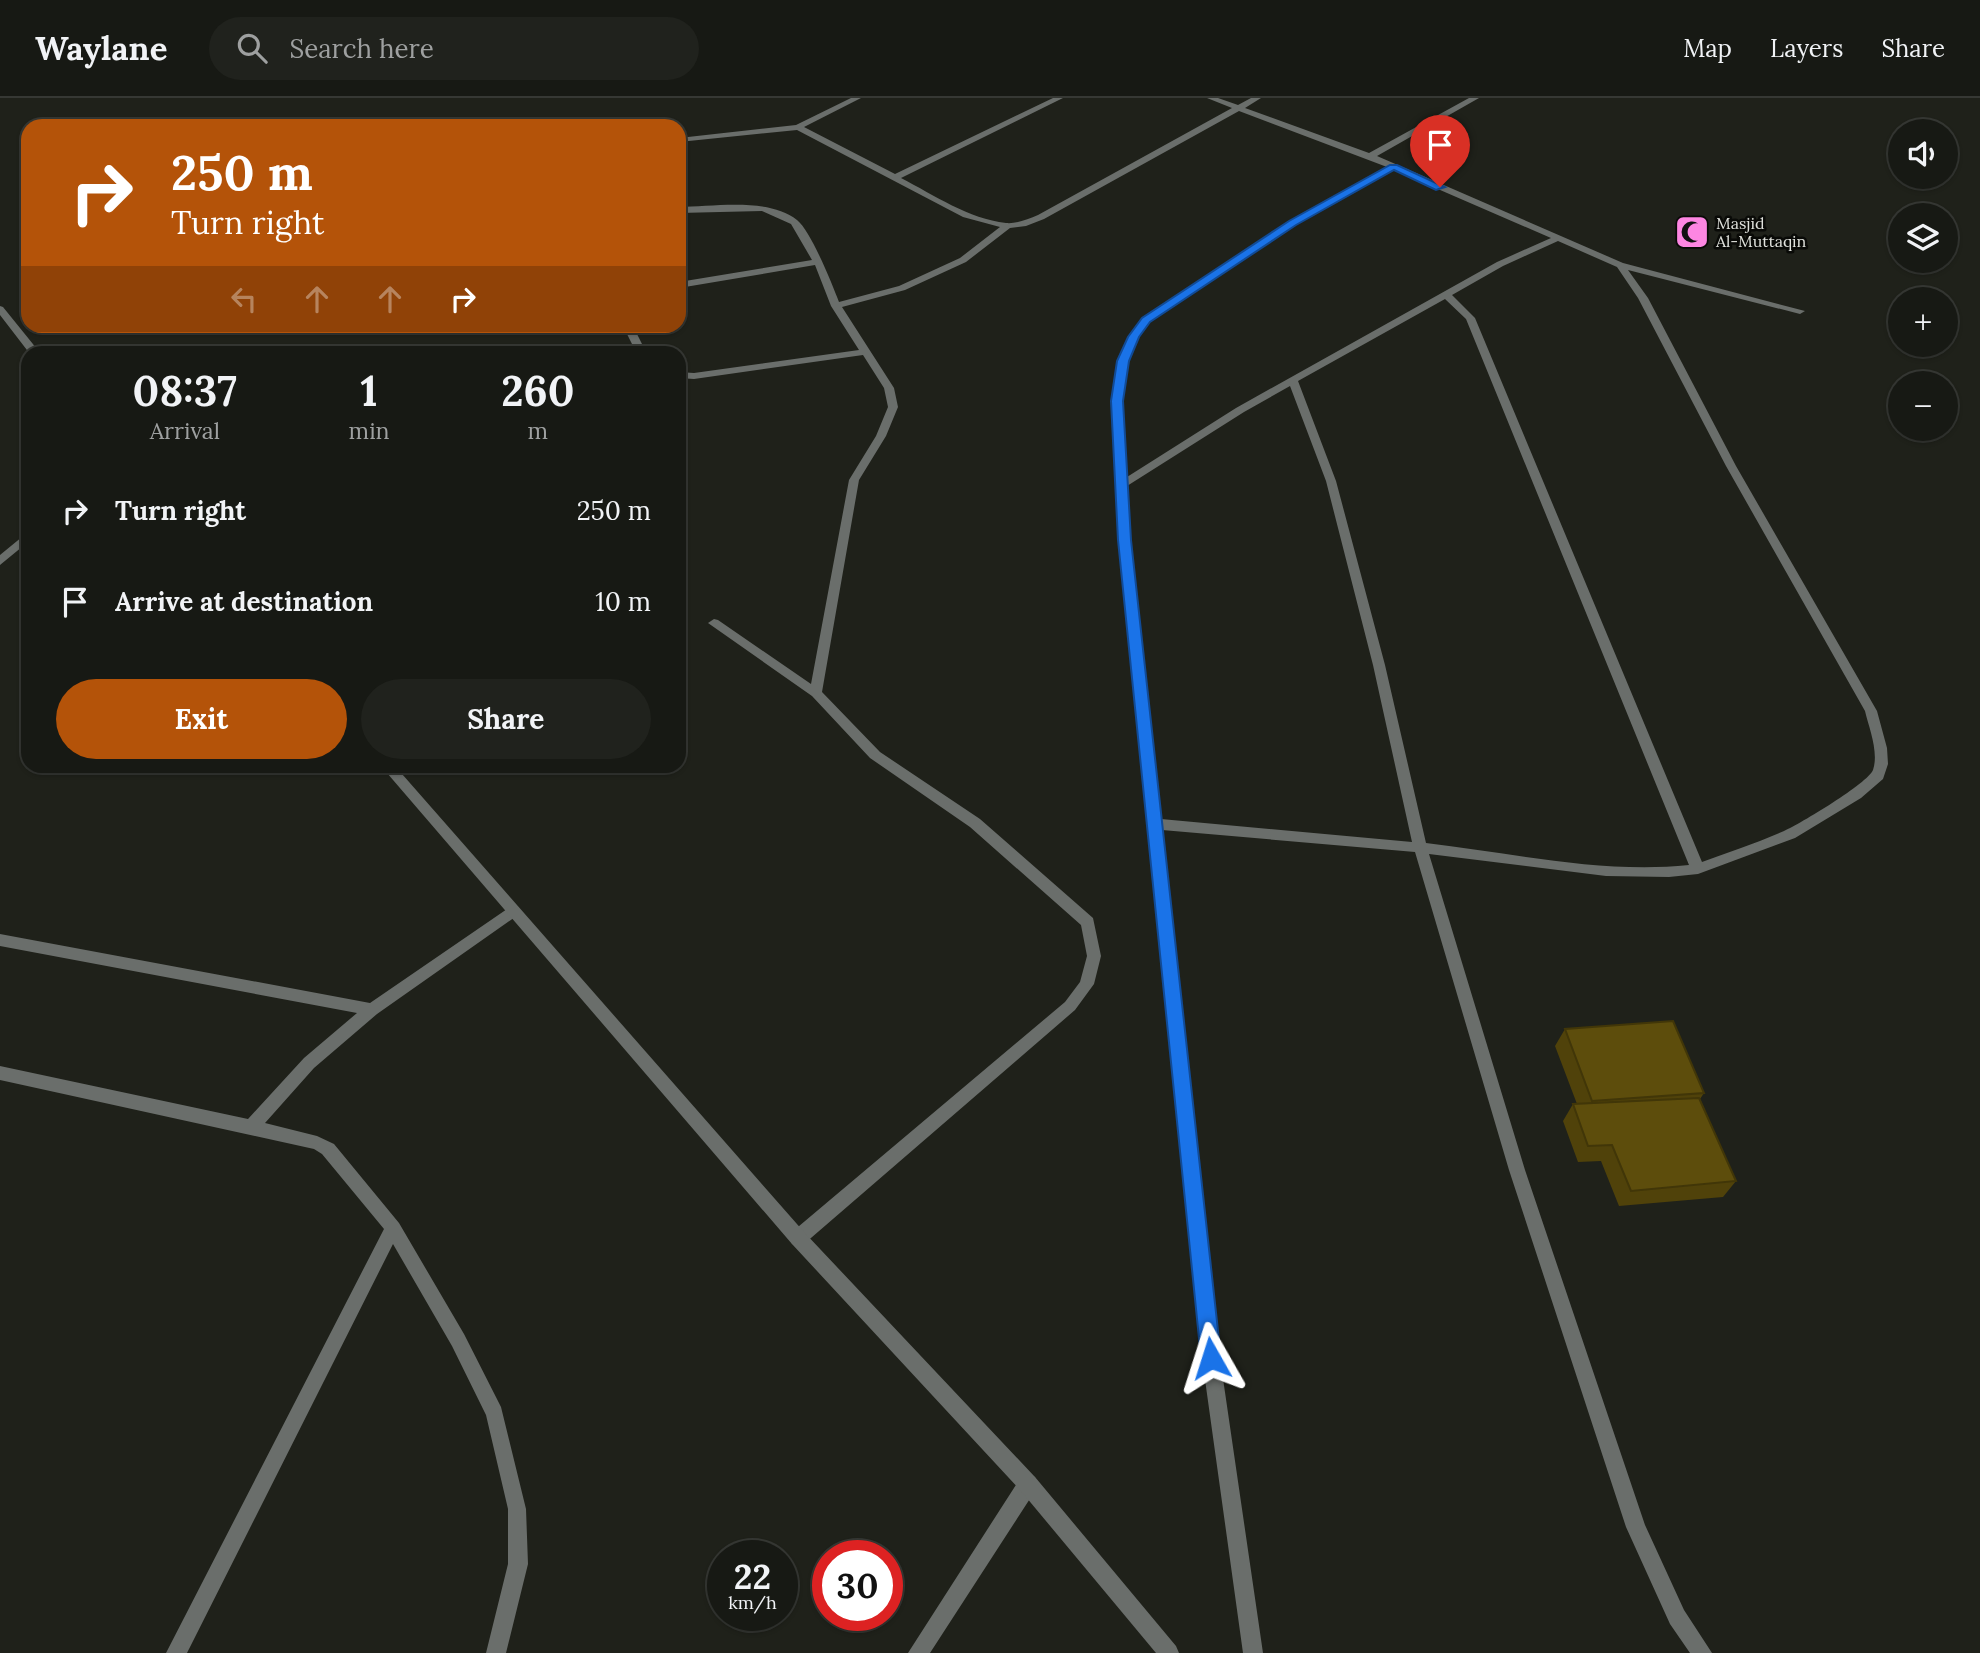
<!DOCTYPE html>
<html lang="en">
<head>
<meta charset="utf-8">
<style>
  :root { --surface:#171914; --page:#20221d; --text:#f1f3f6; --muted:#9ea0a0; --line:#363834; --accent:#b45309 }
  body { margin:0; font-family:Lora,serif; background:var(--page); color:var(--text); height:100vh; display:flex; flex-direction:column; font-size:26px; white-space:nowrap }
  * { box-sizing:border-box; margin:0 }
  p { font-size:23px; color:var(--muted) }
  .icon { flex:none; width:38px; height:38px; fill:none; stroke:currentColor; stroke-width:2; stroke-linecap:round; stroke-linejoin:round }
  .map { position:relative; flex:1; overflow:hidden }
  .panel { position:absolute; left:21px; top:248px; width:665px; height:427px; display:flex; flex-direction:column; background:var(--surface); border-radius:21px; box-shadow:0 2px 5px #0004,0 0 0 2px var(--line) }
  .panel>* { flex:none }
  .guide { position:absolute; left:21px; top:21px; width:665px; height:214px; border-radius:21px; box-shadow:0 2px 5px #0004,0 0 0 2px var(--line); background:#b45309; color:#fff; overflow:hidden }
  .tools { position:absolute; left:1888px; top:21px; display:grid; gap:14px }
  .tools a { display:grid; place-items:center; width:70px; height:70px; border-radius:50%; background:var(--surface); box-shadow:0 2px 5px #0004,0 0 0 2px var(--line); font-size:35px }
  .speed { position:absolute; left:707px; top:1442px; display:flex; gap:14px; font-size:35px; font-weight:700; text-align:center }
  .speed>* { display:grid; place-content:center; width:91px; height:91px; border-radius:50%; background:var(--surface); box-shadow:0 2px 5px #0004,0 0 0 2px var(--line); line-height:1 }
  .speed small { font-size:18px; font-weight:400 }
  .speed .limit { border:10px solid #d22; background:#fff; color:#111 }
  .pin { position:absolute; display:grid; place-items:center; width:60px; height:60px; color:#fff; margin:-72px -30px; border-radius:50% 50% 50% 0; rotate:-45deg; box-shadow:0 0 7px #0007 }
  .pin .icon { rotate:45deg }
  .me { position:absolute; width:77px; margin:-38px; rotate:354deg; stroke-linejoin:round; filter:drop-shadow(0 0 5px #0008) }
  .turn { display:flex; align-items:center; gap:24px; height:147px; padding:0 35px; font-size:32px }
  .turn .icon { width:91px; height:91px; stroke-width:2.5 }
  .turn b { display:block; font-size:49px; line-height:60px }
  .lanes { display:flex; align-items:center; height:66px; padding:0 35px; background:#0003; justify-content:center; gap:35px; direction:ltr }
  .lanes .off { opacity:.35 }
  .eta { display:flex; justify-content:space-evenly; align-items:center; height:119px; text-align:center }
  .eta b { font-size:42px; font-weight:700; line-height:49px }
  .cta { display:flex; gap:14px; margin-top:auto; padding:14px 35px }
  .cta a { flex:1; height:80px; border-radius:42px; background:var(--accent); color:#fff; font-size:28px; font-weight:700; line-height:80px; text-align:center }
  .cta a+a { background:var(--page); color:var(--text) }
  ul { padding:0; list-style:none }
  li { display:flex; align-items:center; gap:21px; height:91px; padding:0 35px }
  li div { flex:1 }
  li b { display:block; font-size:26px }
  li em { font-style:normal }
  header { display:flex; align-items:center; gap:42px; box-sizing:border-box; height:98px; padding:0 35px; background:var(--surface); border-bottom:2px solid var(--line) }
  header strong { font-size:33px }
  nav { display:flex; gap:38px; margin-inline-start:auto; font-size:24px }
  .search { width:490px; height:63px; background:var(--page); display:flex; align-items:center; gap:18px; box-sizing:border-box; padding:0 24px; border-radius:38px; color:var(--muted); font-size:26px }
  .map>svg:first-child { display:block }
  .lines { fill:none; stroke-linecap:round; stroke-linejoin:round }
  .service { fill:#6a6e6b; fill-rule:evenodd }
  .minor { fill:#6a6e6b; fill-rule:evenodd }
  .tertiary { fill:#6a6e6b; fill-rule:evenodd }
  .wall { fill:#50420a }
  .building { fill:#5d4d0c; stroke:#413608; stroke-width:2 }
  .route { fill:#1a73e8; stroke:#114b97; stroke-width:2 }
  .labels { text-anchor:middle; stroke-width:5; stroke-linejoin:round; paint-order:stroke }
  .far-poi-label { font-size:16px; fill:#e0e2dd; stroke:#090a07; text-anchor:start }
</style>
</head>
<body>
<header>
<strong>Waylane</strong>
<div class="search"><svg class="icon" aria-label="search" viewBox="0 0 24 24"><circle cx="10" cy="10" r="6"/><path d="M15 15l6 6"/></svg>Search here</div>
<nav><a>Map</a><a>Layers</a><a>Share</a></nav>
</header>
<div class="map">
<svg width="1980" height="1555" viewBox="0 0 1980 1555">
  <rect width="100%" height="100%" fill="#1f211a"/>
  <g class="lines">
    <path class="service" d="M513 807 518 809 520 813 518 817 377 916 314 970 265 1025 317 1038 334 1046 399 1125 464 1236 501 1309 526 1411 528 1466 506 1555H486L508 1466V1411L486 1317 452 1248 393 1146 187 1555H166L384 1131 322 1056 314 1051 0 982V968L248 1021 304 960 357 915 0 848V836L370 905Z
      M1028 1377 1035 1379 1037 1386 1035 1393 930 1555H908L1021 1379Z"/>
    <path class="minor" d="M851 0H861L804 29 895 76 1053 0H1063L901 80C934 97 969 121 1006 125 1017 126 1028 121 1038 117L1232 10 1207 0H1218L1238 7 1251 0H1261L1245 10 1369 55 1469 0H1479L1377 58 1623 165 1805 213 1800 216 1628 172 1648 200 1736 368 1877 613 1887 650 1888 666 1883 681 1861 700 1795 740 1698 776 1669 779 1606 778 1429 756 1525 1072 1645 1427 1684 1512 1712 1555H1690L1670 1526 1626 1429 1509 1072 1415 754 1162 732 1220 1260 1263 1555H1243L1202 1260 1119 442 1112 303 1118 263 1128 239 1143 220 1289 123 1387 69 1239 13 1044 121 1026 128 1010 130 966 164 905 192 842 209 894 290 898 309 886 338 859 382 822 594 880 654 980 721 1093 820 1101 858 1094 886 1075 912 804 1146 798 1148 792 1146 790 1140 792 1134 1065 904 1080 884 1087 858 1081 827 970 729 870 660 812 598 708 525 714 521 718 522 811 586 849 382 876 338 888 309 884 290 863 257 694 281 679 280V274L694 275 859 252 831 208 815 167 679 190V184L812 162 791 126 762 113 679 115V109C713 109 768 99 797 122 811 133 832 186 839 204L899 188 960 160 1000 129 963 119 797 32 679 44V40L796 27ZM1394 72 1551 140 1497 164 1236 310 1127 379C1123 324 1114 271 1149 224L1295 127ZM1558 143 1617 169 1638 200 1726 368 1865 613C1869 630 1879 654 1873 672 1868 685 1800 726 1784 733 1757 745 1729 754 1702 764L1475 220 1452 197 1503 168ZM1445 201 1466 221 1689 767C1601 776 1513 755 1426 745L1385 567 1336 383 1298 283ZM1290 288 1326 383 1373 567 1412 744 1161 721 1131 442 1127 388 1244 314Z
      M623 228H633L647 256H637Z
      M28 434V444L0 467V457Z"/>
    <path class="tertiary" d="M0 208 3 209 41 256H30L0 217Z
      M381 668H395L804 1134 1035 1379 1176 1548 1179 1555H1156L1021 1393 792 1146Z"/>
  </g>
  <path class="wall" d="M1565 931 1704 995 1700 1001 1736 1083 1723 1099 1619 1108 1601 1063 1578 1064 1563 1023 1573 1006H1577L1555 948Z"/>
  <path class="building" d="M1673 923 1704 995 1592 1003 1565 931Z
    M1699 1000 1736 1083 1631 1093 1612 1047 1588 1048 1573 1006Z"/>
  <path class="route" d="M1390 67H1397L1445 89 1436 92 1394 72 1296 127 1150 224 1139 239 1129 263 1123 303 1131 442 1221 1260 1218 1267 1211 1270 1204 1267 1201 1260 1118 442 1111 303 1117 263 1128 239 1142 220 1289 123Z"/>
  <defs>
    <g id="mosque-square" transform="scale(1.75)"><rect x="-9" y="-9" width="18" height="18" rx="4" fill="#fd86e2" stroke="#090a07"/><path d="M3.5-4.9A6 6 0 1 0 3.5 4.9A5 5 0 1 1 3.5-4.9Z" fill="#111"/></g>
  </defs>
  <g fill-rule="evenodd">
    <use href="#mosque-square" x="1692" y="134"/>
  </g>
  <g class="labels">
    <g class="far-poi-label">
      <text x="1716" y="131">Masjid<tspan x="1716" dy="18">Al-Muttaqin</tspan></text>
    </g>
  </g>
</svg>
<div class="tools">
<a><svg class="icon" aria-label="sound" viewBox="0 0 24 24"><path d="M4 9h4l5-4v14l-5-4H4zM17 9q2 3 0 6"/></svg></a>
<a><svg class="icon" aria-label="layers" viewBox="0 0 24 24"><path d="M12 4l9 5-9 5-9-5zM3 14l9 5 9-5"/></svg></a>
<a>+</a>
<a>−</a>
</div>
<div class="speed"><div>22<small>km/h</small></div><div class="limit">30</div></div>
<div class="pin" style="left:1440px;top:89px;background:#d93025"><svg class="icon" aria-label="arrive" viewBox="0 0 24 24"><path d="M6 21V4h12l-3 4 3 4H6"/></svg></div>
<svg class="me" style="left:1211px;top:1260px" viewBox="-20 -20 40 40"><path d="M0-17L14 15 0 8-14 15z" fill="#1a73e8" stroke="#fff" stroke-width="4"/></svg>
<div class="guide">
<div class="turn"><svg class="icon" aria-label="right" viewBox="0 0 24 24"><path d="M7 20v-9h11M14 6l5 5-5 5"/></svg><div><b>250 m</b>Turn right</div></div>
<div class="lanes"><svg class="icon off" aria-label="left" viewBox="0 0 24 24"><path d="M17 20v-9H6M10 6l-5 5 5 5"/></svg><svg class="icon off" aria-label="ahead" viewBox="0 0 24 24"><path d="M12 20V5M6 11l6-6 6 6"/></svg><svg class="icon off" aria-label="ahead" viewBox="0 0 24 24"><path d="M12 20V5M6 11l6-6 6 6"/></svg><svg class="icon" aria-label="right" viewBox="0 0 24 24"><path d="M7 20v-9h11M14 6l5 5-5 5"/></svg></div>
</div>
<section class="panel">
<div class="eta">
<div><b>08:37</b><p>Arrival</p></div>
<div><b>1</b><p>min</p></div>
<div><b>260</b><p>m</p></div>
</div>
<ul>
<li><svg class="icon" aria-label="right" viewBox="0 0 24 24"><path d="M7 20v-9h11M14 6l5 5-5 5"/></svg><div><b>Turn right</b></div><em>250 m</em></li>
<li><svg class="icon" aria-label="arrive" viewBox="0 0 24 24"><path d="M6 21V4h12l-3 4 3 4H6"/></svg><div><b>Arrive at destination</b></div><em>10 m</em></li>
</ul>
<div class="cta"><a>Exit</a><a>Share</a></div>
</section>
</div>
</body>
</html>
